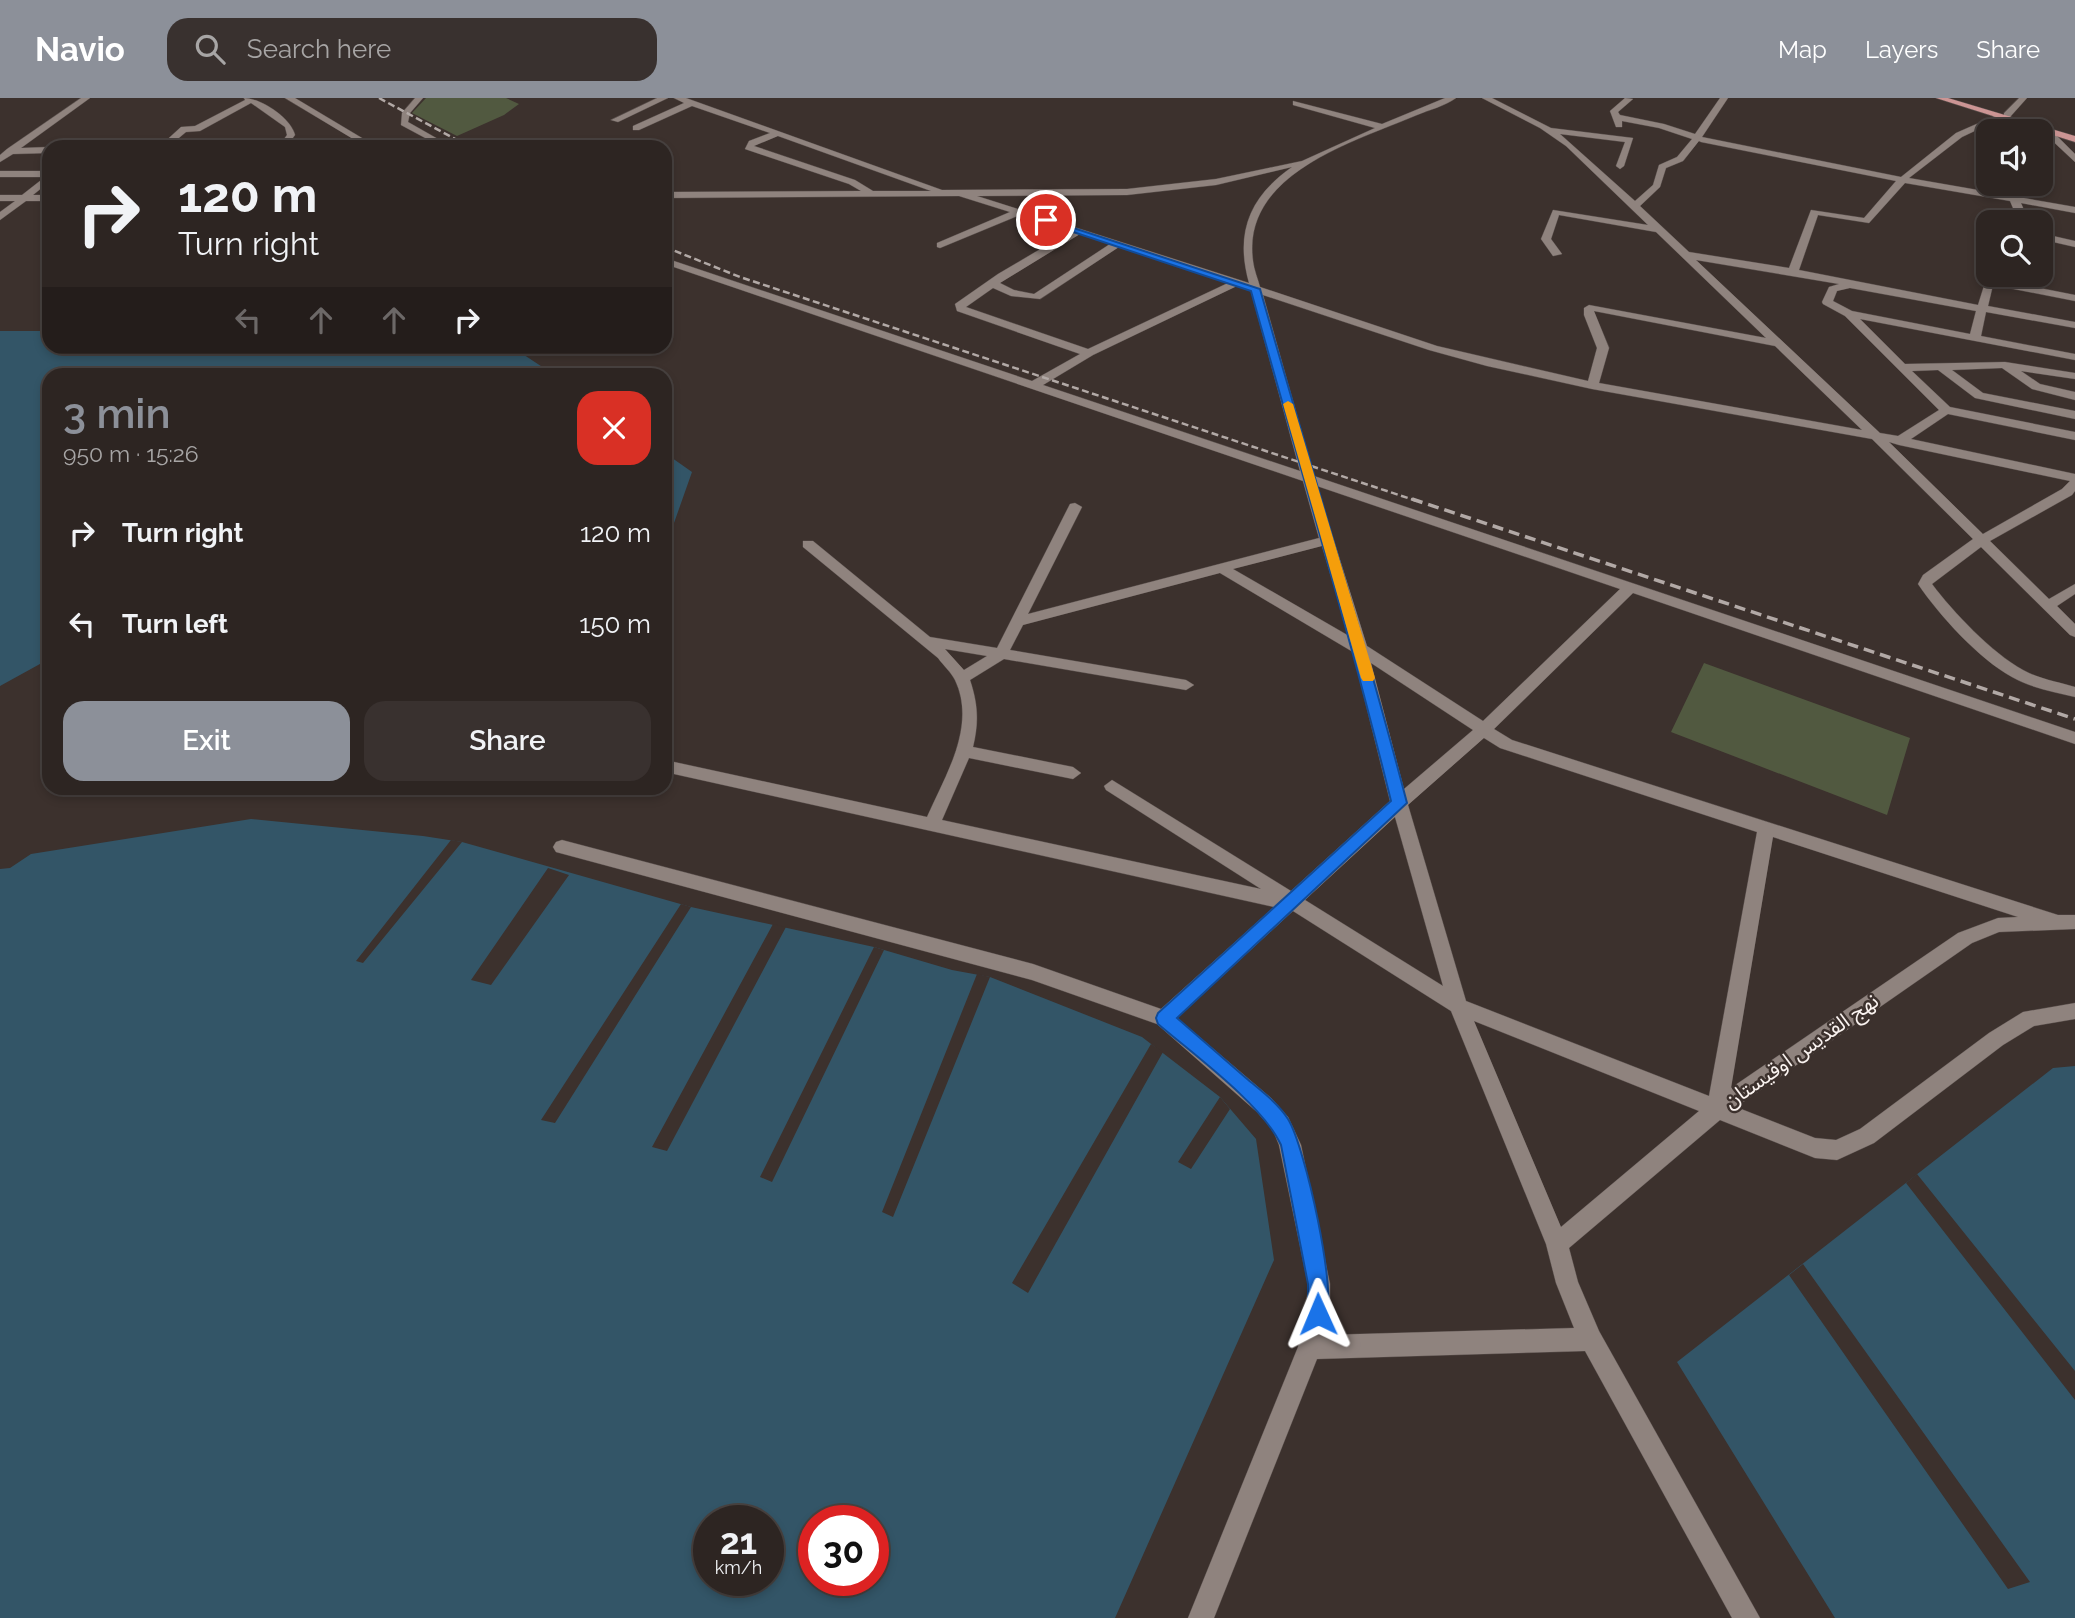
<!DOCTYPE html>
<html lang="en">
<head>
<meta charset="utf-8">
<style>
  :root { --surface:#2d2522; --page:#39312f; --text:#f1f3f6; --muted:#a7a5a5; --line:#484240; --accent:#8c9099 }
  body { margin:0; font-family:Raleway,"Noto Sans Arabic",sans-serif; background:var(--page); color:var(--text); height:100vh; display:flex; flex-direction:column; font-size:26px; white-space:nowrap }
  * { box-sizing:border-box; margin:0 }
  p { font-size:23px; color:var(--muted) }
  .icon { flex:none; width:38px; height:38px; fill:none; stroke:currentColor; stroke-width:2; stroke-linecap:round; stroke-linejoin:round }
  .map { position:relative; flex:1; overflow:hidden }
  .drawer { position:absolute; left:42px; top:270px; width:630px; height:427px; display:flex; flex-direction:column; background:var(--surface); border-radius:21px; box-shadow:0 4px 10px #0003,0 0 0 2px var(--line) }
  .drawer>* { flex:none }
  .hud { position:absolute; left:42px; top:42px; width:630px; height:214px; border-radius:21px; box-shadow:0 4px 10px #0003,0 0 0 2px var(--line); background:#2d2522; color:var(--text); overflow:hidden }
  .buttons { position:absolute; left:1976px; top:21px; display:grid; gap:14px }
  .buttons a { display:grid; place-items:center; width:77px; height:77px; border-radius:14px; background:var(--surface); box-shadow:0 4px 10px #0003,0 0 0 2px var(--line); font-size:35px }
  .speed { position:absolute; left:693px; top:1407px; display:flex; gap:14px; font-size:35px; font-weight:700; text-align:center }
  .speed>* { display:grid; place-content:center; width:91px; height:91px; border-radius:50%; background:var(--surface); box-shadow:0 4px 10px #0003,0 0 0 2px var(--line); line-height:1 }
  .speed small { font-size:18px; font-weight:400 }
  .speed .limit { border:10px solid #d22; background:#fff; color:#111 }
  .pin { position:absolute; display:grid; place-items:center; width:60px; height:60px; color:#fff; margin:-30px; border:4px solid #fff; border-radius:50%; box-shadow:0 2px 7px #0007 }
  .me { position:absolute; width:77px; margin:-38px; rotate:359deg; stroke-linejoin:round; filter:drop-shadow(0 0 5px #0008) }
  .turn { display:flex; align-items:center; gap:24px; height:147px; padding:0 21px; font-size:32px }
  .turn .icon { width:91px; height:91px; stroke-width:2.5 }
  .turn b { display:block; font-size:49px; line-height:60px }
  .lanes { display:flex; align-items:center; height:66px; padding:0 21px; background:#0003; justify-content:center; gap:35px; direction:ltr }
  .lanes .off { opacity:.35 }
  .round { display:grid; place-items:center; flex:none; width:74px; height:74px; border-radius:21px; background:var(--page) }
  .headline { display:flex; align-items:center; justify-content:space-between; height:119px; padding:0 21px }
  h1 { font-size:42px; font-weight:600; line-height:52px; color:var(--accent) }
  .action { display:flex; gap:14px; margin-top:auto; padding:14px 21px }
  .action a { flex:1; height:80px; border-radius:21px; background:var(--accent); color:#fff; font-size:28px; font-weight:600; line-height:80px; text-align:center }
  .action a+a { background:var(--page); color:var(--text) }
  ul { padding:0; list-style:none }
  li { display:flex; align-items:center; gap:21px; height:91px; padding:0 21px }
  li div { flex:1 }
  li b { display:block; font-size:26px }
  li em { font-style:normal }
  header { display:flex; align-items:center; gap:42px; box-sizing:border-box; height:98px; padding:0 35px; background:var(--accent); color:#fff }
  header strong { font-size:33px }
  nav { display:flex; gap:38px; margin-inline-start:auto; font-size:24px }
  .search { width:490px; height:63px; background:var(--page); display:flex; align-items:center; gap:18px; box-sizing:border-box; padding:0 24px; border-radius:21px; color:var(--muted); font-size:26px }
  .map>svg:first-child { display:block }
  .green { fill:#515940 }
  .water { fill:#335567; fill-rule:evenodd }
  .pier { fill:#3c312d }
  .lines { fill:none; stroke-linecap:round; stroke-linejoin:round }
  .minor-casing { stroke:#574d4a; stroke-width:1 }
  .major-casing { stroke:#574d4a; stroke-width:1 }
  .minor { fill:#8f837e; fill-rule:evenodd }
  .major { fill:#cc9594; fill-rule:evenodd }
  .rail-far1 { stroke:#b2a9a6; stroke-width:2.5; stroke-dasharray:7 3.5; stroke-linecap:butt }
  .rail { stroke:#b2a9a6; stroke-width:3.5; stroke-dasharray:11 6; stroke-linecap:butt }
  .route { fill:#1a73e8; stroke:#114b97; stroke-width:2 }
  .slow { fill:#f59e0b }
  .labels { text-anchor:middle; stroke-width:5; stroke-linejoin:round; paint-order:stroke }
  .street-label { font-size:21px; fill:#faf3f0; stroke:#3c312d }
</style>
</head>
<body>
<header>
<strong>Navio</strong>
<div class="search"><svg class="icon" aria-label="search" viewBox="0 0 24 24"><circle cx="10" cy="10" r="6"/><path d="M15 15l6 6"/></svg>Search here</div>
<nav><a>Map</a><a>Layers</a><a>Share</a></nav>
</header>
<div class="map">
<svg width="2075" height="1520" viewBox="0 0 2075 1520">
  <rect width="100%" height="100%" fill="#3c312d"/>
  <path class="green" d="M426 0H506L519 6 504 17 457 38 412 15Z
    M1704 565 1910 640 1887 717 1671 634Z"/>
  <path class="water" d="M0 233H49V248L512 249 553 276H49V561L0 588Z
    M665 355 692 374 674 425 665 429Z
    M251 721 423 738 462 744 691 809 874 849 952 872 990 879 1142 939 1220 999 1256 1041 1274 1162 1115 1520H0V771L10 770 31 756ZM709 1423H768V1482H709ZM814 1423H873V1482H814Z
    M2075 968V1520H1835L1677 1264 2053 970Z"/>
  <path class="pier" d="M451 742 462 744 363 865 356 863Z
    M548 770 569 777 491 887 471 882Z
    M681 806 691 809 555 1025 541 1022Z
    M773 826 786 829 667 1053 652 1049Z
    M874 849 884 852 772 1084 760 1079Z
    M977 876 990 879 893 1119 882 1114Z
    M1151 946 1163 954 1028 1195 1012 1185Z
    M1220 999 1230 1011 1191 1071 1178 1064Z
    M1917 1076 2075 1273V1302L1906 1085Z
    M1803 1166 2030 1484 2008 1491 1789 1177Z"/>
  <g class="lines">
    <g class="minor-casing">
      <path id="minor" d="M81 0H90L21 50 49 49V55L13 56 0 64V57L7 51Z
        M244 0C261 0 291 20 295 37L286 49H278L287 37 285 29 251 5 200 33 186 34 168 49H159L181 29 195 28 245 2Z
        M285 0H295L372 46 370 49H362L363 47Z
        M415 0H423L410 15 408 24 452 49H442L401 27 402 15Z
        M657 0H668L618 24 611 22Z
        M674 0H686L942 92 1127 91 1216 81 1302 63 1375 30 1293 7V3L1382 26 1445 0H1456C1445 8 1429 12 1417 17 1354 44 1241 75 1253 163 1254 172 1258 181 1260 189L1437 248 1588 283 1597 250 1584 217V210L1589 207 1766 240 1656 134 1559 117 1551 141 1562 156 1553 158 1541 141 1553 112 1648 127 1566 48 1540 30 1482 0H1492L1551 30 1633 40 1624 68 1620 71 1616 68 1625 44 1560 36 1635 103 1653 87 1659 67 1677 59 1692 41 1659 30 1622 23V29H1616L1610 13 1625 0 1633 1 1618 14 1620 17 1664 26 1695 36 1720 0H1728L1702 39 1901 79 1956 35 1997 17 2000 21 1962 39 1909 80 2075 109V115L2021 105 2029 124H2019L2010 103 1905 85 1869 125 1818 117 1799 172 1978 207 1988 175 1996 177 1995 181 2075 197V203L1993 187 1988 208 2075 224V230L1986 214 1981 238 2075 256V262L1860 221 1905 266 2005 264 2075 275V281L2021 273 2040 286 2075 294V302L2032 291 2002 270 1952 272 1983 295 2075 313V321L1975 300 1938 272 1912 273 1950 309 2075 334V342L1948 316 1911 341 2075 376V393L2072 397 1990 443 2049 501 2075 486V496L2057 508 2075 526V539L2070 537 1981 449 1932 486C1953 514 1992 555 2023 572 2039 581 2058 584 2075 589V599C2054 594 2031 590 2012 579 1979 561 1939 517 1918 486L1923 477 1973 441 1872 341 1592 291 1487 268 1429 252 1263 197 1314 378 2075 634V646L1633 495 1494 631 1512 642 2058 817H2075V831L1999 834 1972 845 1736 1009 1815 1040 1836 1042 1860 1031 1989 935 2023 914 2075 905V921L2034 928 2003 947 1874 1045 1837 1062 1815 1060 1720 1022 1569 1150 1578 1184 1599 1233 1760 1520H1732L1585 1253 1317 1261 1214 1520H1188L1298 1249 1306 1216 1308 1186 1279 1047 1273 1032 1257 1014 1157 926 1032 882 556 754 553 749 556 744 562 742 1033 866 1161 911 1274 809 665 674V662L927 719C945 678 977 628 955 582 951 574 943 567 938 560L803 449V443H813L930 539 997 550 1070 406 1075 405 1082 409 1028 516 1319 440 1303 383 665 166V160L1032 283 1080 256 957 213 955 206 998 176 1071 133 1020 117 940 150 937 149V145L1010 114 959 98 665 100V94L861 93 849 86 745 51 749 43 770 35 692 8 639 32H633V28L684 5ZM778 38 931 93H873L855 82 754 48ZM1699 43 1701 44 1896 83 1864 120 1811 112 1789 170 1689 154 1640 108 1660 89 1666 70 1683 63ZM1292 69C1249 99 1235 135 1249 185L977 98 1127 97 1216 87ZM1080 136 1110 146 1034 196 1014 192 1000 185ZM1119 149 1228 185 1088 251 966 209 993 190 1011 198 1040 201ZM1696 162 1839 186 1829 189 1822 204 1823 206 1845 218 1939 312 1898 338 1880 335ZM1237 188 1251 193 1300 373 1043 287 1093 257ZM1850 190 1976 213 1970 236 1852 213 1833 203 1837 193ZM1594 213 1775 248 1862 332 1599 285 1609 250ZM1889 344 1899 347 2070 383 2062 391 1983 436ZM1317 388 1620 491 1483 623 1367 548ZM1322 448 1349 538 1233 471ZM1220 475 1353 554 1390 703 1291 793 1112 682 1104 688 1106 692 1261 791 942 722 969 660 1073 681 1081 675 1073 669 973 649C979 624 978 606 970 582L1004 561 1186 592 1194 587 1186 582 1010 552 1023 527ZM945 551 987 558 964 572ZM1371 565 1473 632 1404 691ZM1484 640 1500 650 1757 734 1709 998 1466 903 1408 707ZM1395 719 1443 888 1305 802ZM1773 739 2018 819 1998 820 1958 835 1731 990ZM1293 813 1451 913 1546 1146 1556 1185 1574 1230 1325 1237 1330 1216V1186L1301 1047 1288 1019 1271 1000 1177 920ZM1474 923 1699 1013 1561 1129Z
        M2019 0H2027L2010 19H2004V15Z
        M2044 31H2050L2075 56V64L2044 35Z
        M0 73H49V84L33 97H49V103H26L0 122V114L15 103H0V97H22L45 79H0Z
        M2040 135 2075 143V149L2040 141Z"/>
    </g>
    <g class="major-casing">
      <path id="major" d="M1936 0H1948L2075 38V44Z"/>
    </g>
    <use href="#minor" class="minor"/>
    <use href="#major" class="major"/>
    <path class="rail-far1" d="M379 0 470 49
      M665 149 740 179 1417 403"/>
    <path class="rail" d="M1412 401 2075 621"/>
  </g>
  <path class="route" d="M1043 120 1260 191C1309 363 1362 532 1407 705L1177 920C1200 940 1223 960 1246 980 1260 992 1278 1005 1288 1021 1305 1048 1338 1196 1326 1224L1318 1227 1311 1224 1308 1216V1186L1281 1047C1263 1007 1193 956 1158 926L1156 920 1158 915 1391 703C1349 532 1298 363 1251 193L1043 124Z"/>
  <path class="slow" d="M1288 303 1293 306 1375 580 1373 583H1363L1361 580 1283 306Z"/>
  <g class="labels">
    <g class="street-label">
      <text transform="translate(1801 953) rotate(-35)" y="7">نهج القديس اوقيستان</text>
    </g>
  </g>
</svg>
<div class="buttons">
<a><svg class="icon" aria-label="sound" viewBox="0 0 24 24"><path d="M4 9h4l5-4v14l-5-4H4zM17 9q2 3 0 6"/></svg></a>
<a><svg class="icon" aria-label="search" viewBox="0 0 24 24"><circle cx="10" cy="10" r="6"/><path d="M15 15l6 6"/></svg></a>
</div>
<div class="speed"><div>21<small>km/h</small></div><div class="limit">30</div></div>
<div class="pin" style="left:1046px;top:122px;background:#d93025"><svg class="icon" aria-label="arrive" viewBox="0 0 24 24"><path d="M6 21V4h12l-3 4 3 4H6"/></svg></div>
<svg class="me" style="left:1318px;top:1216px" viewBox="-20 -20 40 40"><path d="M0-17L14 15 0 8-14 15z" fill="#1a73e8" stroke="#fff" stroke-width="4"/></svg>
<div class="hud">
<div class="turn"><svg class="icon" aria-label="right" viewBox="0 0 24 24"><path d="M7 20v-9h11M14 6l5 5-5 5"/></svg><div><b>120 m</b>Turn right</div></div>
<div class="lanes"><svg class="icon off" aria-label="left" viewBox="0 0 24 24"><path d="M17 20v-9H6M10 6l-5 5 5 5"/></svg><svg class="icon off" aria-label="ahead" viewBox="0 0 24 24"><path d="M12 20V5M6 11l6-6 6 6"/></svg><svg class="icon off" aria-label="ahead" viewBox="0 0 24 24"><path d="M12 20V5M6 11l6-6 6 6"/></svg><svg class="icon" aria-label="right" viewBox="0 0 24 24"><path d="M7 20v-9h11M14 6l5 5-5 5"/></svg></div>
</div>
<section class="drawer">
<div class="headline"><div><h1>3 min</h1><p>950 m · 15:26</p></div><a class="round" style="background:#d93025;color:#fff"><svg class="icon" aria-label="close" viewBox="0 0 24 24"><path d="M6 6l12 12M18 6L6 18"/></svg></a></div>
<ul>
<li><svg class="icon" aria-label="right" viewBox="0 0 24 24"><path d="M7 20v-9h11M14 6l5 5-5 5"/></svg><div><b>Turn right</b></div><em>120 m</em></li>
<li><svg class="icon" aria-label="left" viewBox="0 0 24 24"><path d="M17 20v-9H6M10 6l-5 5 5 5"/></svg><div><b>Turn left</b></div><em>150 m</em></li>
</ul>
<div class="action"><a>Exit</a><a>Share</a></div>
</section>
</div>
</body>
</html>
